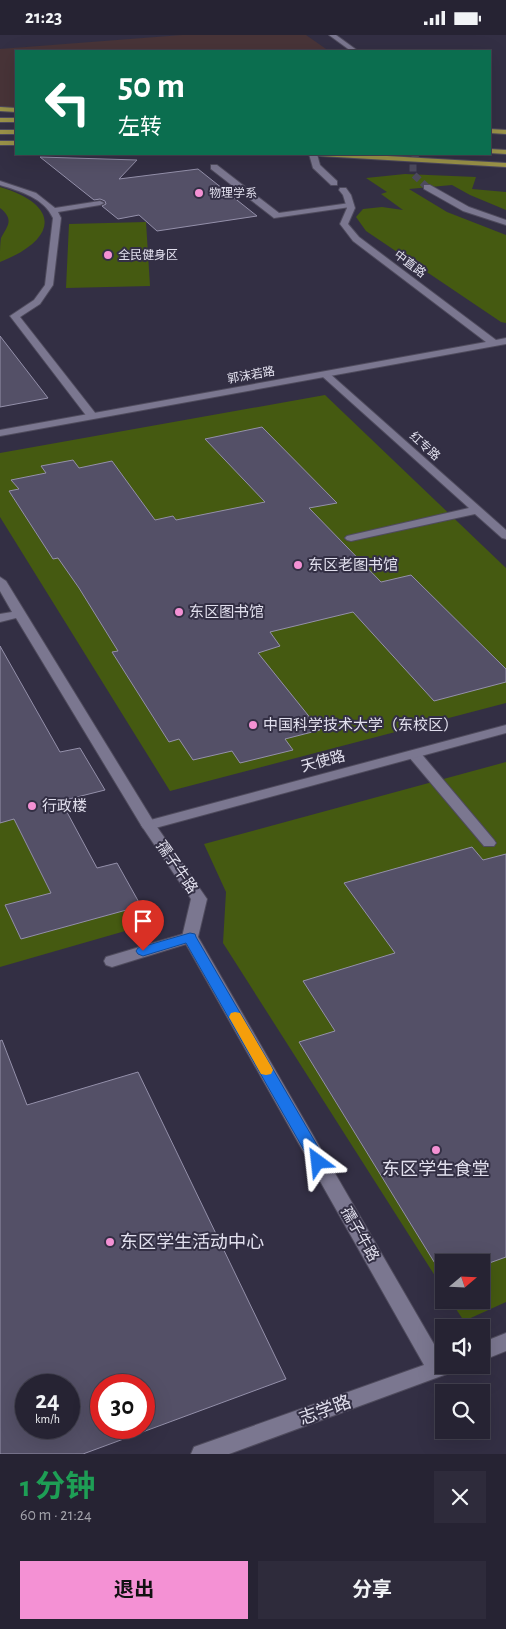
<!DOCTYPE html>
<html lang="zh">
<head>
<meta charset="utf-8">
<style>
  :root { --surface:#262333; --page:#2e2b3b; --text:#f1f3f6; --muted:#a4a4ac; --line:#42404e; --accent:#f491d4 }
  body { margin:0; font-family:"Alegreya Sans","Noto Sans SC",sans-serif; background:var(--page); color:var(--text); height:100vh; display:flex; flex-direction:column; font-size:19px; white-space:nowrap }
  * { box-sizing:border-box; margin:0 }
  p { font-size:16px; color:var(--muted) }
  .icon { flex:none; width:28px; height:28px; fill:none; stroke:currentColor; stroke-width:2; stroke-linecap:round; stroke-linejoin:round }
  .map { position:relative; height:1419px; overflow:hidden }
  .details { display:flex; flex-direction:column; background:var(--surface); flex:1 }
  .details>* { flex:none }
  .banner { position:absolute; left:15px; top:15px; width:476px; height:105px; border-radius:0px; box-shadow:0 5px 20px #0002,0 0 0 1px var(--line); background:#0b6e4f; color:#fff; overflow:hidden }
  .needle { width:32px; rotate:71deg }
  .tools { position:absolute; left:435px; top:1219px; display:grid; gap:10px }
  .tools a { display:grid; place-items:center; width:55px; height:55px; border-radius:0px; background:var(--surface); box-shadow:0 5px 20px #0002,0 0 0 1px var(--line); font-size:25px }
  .speed { position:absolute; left:15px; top:1339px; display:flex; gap:10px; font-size:25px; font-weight:700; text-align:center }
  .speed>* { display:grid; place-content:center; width:65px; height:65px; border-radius:50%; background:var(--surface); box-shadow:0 5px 20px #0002,0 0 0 1px var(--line); line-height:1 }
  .speed small { font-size:12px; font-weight:400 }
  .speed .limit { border:8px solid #d22; background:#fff; color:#111 }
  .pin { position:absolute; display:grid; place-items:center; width:42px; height:42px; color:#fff; margin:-51px -21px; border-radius:50% 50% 50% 0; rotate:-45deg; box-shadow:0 0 5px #0007 }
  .pin .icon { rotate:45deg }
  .me { position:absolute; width:55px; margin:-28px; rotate:330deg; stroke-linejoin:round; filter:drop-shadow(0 0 4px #0008) }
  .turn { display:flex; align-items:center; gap:18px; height:105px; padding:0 20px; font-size:22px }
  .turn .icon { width:65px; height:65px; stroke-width:2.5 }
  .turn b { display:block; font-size:35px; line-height:42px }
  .round { display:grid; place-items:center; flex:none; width:52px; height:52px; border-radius:0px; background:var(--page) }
  .head { display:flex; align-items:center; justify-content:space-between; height:85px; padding:0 20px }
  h1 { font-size:30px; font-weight:700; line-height:38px; color:#1e9e55 }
  .action { display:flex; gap:10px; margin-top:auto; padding:10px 20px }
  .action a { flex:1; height:58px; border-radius:0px; background:var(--accent); color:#111; font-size:20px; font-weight:700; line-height:58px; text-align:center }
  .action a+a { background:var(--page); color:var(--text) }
  .status { display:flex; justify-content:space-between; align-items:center; height:35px; padding:0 25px; background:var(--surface); direction:ltr }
  .status svg { height:14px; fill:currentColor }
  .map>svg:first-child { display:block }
  .commercial { fill:#483438 }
  .green { fill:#455a11 }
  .building { fill:#545067; stroke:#9490aa; fill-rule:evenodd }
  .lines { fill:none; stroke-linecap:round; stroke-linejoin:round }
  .minor-tunnel { stroke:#4d4a5e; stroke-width:7; stroke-dasharray:7 4; stroke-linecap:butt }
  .service-casing { stroke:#4f4b5d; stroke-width:2 }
  .pedestrian-casing { stroke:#4f4b5d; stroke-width:2 }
  .minor-casing { stroke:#4f4b5d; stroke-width:2 }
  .trunk-casing { stroke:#4f4b5d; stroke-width:2 }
  .service { fill:#7b7790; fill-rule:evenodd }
  .pedestrian { fill:#7b7790; fill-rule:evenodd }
  .minor { fill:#7b7790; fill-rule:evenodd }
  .trunk { fill:#9a9248; fill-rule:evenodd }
  .route { fill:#1a73e8; stroke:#114b97 }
  .slow { fill:#f59e0b }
  .poi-dot { fill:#f491d4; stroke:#332f44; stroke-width:2 }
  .labels { text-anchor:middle; stroke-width:4; stroke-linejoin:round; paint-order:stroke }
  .far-poi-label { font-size:12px; fill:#e2e0ee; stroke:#332f44; text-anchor:start }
  .far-street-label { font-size:12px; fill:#e2e0ee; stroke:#332f44 }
  .poi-label { font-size:15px; fill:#e2e0ee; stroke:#332f44; text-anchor:start }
  .street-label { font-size:15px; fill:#e2e0ee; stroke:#332f44 }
  .near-poi-label { font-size:18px; fill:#e2e0ee; stroke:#332f44 }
  .near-street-label { font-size:18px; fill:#e2e0ee; stroke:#332f44 }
</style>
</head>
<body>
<div class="status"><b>21:23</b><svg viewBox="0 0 49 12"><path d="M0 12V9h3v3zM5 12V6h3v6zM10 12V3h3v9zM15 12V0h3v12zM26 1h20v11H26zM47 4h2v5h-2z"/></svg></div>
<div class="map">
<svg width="506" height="1419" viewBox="0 0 506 1419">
  <rect width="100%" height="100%" fill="#332f44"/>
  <path class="commercial" d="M182 0H306L329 16H16V75L0 74V14Z"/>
  <path class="green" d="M405 139 476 142 472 154 506 157V175L470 160 452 150 409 154 447 177 506 200V288L501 287 366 196 356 182 363 174 382 172 403 175 381 159 387 157 366 143Z
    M0 152C63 171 56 205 0 227 0 221 0 209 1 203 7 191 15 185 0 173Z
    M146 187 150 251 66 253 69 189Z
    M325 360 506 533V668L170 756 0 482V418Z
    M506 727V1267L464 1286 450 1265H481V1228H444V1255L223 908 226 857 204 809Z
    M0 775 14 784 51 858 6 870 21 904 141 871 153 888 0 932Z"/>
  <path class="building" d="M40 122 137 125 119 144 198 134 257 181 157 196 139 180 118 184 102 171 106 169 105 166 100 164 94 165Z
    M0 301 48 363 0 372Z
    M262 392 337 468 309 473 381 547 411 540 506 634V647L434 666 353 577 270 597 280 611 258 618 320 695 285 704 293 715 240 728 232 716 193 725 179 704 169 707 112 617 118 616 79 553 58 523 53 524 9 456 19 454 11 445 46 438 41 431 73 425 79 433 112 426 155 485 173 481 176 485 265 467 205 404Z
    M0 611 60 717 80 713 105 755 61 766 97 833 117 828 141 871 21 904 5 870 51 858 14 784 0 788Z
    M472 812 483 825 506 819V1222L481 1231V1228H444V1243L299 1007 335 996 303 946 395 918 344 848Z
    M2 1005 27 1070 138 1037 286 1344 83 1419H0V1006ZM26 1350H69V1392H26ZM101 1350H144V1392H101Z"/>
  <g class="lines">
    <path class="minor-tunnel" d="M416 119 413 128V139L427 152"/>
    <g class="service-casing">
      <path id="service" d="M211 130H217L279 178 350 168 354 170 350 172 274 183 211 134Z
        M0 146 36 158 55 173 100 166 104 168 100 170 58 177 61 183 53 250 40 269 20 282 96 379V383H88L10 281 34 265 45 250 53 183C44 163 20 156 0 150Z
        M414 715 419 716 494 805 496 808 494 811H484L409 722 407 719Z
        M190 897 196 898 198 902 196 906 112 932 106 930 104 926 106 922Z"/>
    </g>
    <g class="pedestrian-casing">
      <path id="pedestrian" d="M326 337 329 338 506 495V504L502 503 475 479 351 506 347 505 345 503 347 501 469 473 323 342 321 340Z
        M506 690V698L148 795 143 793 141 790 143 787Z"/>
    </g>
    <g class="minor-casing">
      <path id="minor" d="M329 0H336L358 16H351Z
        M309 119H317L320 130 337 146V150H331L313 133Z
        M424 150H430L469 172 506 185V190L463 176 424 154Z
        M340 153H346L351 160 355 173 348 189 359 202 496 305 506 303V309L0 401V395L486 307 353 206 340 189 347 173 343 160 339 155Z
        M0 542 6 546 155 789 207 864 198 902 442 1323H444V1330H458L455 1336 229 1419H191L194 1412 424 1330 182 902 191 864 141 790 16 583 0 587V579L12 577 0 556Z
        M506 1298V1316L481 1326V1308Z"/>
    </g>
    <g class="trunk-casing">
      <path id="trunk" d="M0 72 16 73V77L0 76Z
        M0 83H16V87H0Z
        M490 94 506 95V99L490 98Z
        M0 95H16V99H0Z
        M0 106H16V110H0Z
        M490 114 506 115V119L490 118Z
        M316 119H353L506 128V132L320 121Z"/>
    </g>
    <use href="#service" class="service"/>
    <use href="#pedestrian" class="pedestrian"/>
    <use href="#minor" class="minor"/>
    <use href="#trunk" class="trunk"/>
  </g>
  <path class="route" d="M190 898 195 899 196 902 324 1122 326 1127 324 1131 318 1133 313 1131 186 908 143 921 138 919 136 916 138 913Z"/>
  <path class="slow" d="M235 977 240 978 271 1031 273 1035 271 1039 266 1040 261 1039 229 982 231 978Z"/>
  <g class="poi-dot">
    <circle cx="199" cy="158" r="5"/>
    <circle cx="108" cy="220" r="5"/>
    <circle cx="298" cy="530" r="5"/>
    <circle cx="179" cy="577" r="5"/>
    <circle cx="253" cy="690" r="5"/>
    <circle cx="32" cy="771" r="5"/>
    <circle cx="436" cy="1115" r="5"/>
    <circle cx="110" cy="1207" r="5"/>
  </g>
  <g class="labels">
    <g class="far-poi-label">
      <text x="209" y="162">物理学系</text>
      <text x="118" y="224">全民健身区</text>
    </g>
    <g class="far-street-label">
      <text transform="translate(410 229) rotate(37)" y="4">中直路</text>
      <text transform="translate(251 340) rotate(-10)" y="4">郭沫若路</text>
      <text transform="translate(425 411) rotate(42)" y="4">红专路</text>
    </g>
    <g class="poi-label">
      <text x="308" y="535">东区老图书馆</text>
      <text x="189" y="582">东区图书馆</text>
      <text x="263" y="695">中国科学技术大学（东校区）</text>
      <text x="42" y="776">行政楼</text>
    </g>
    <g class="street-label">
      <text transform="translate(323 726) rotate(-15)" y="5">天使路</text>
      <text transform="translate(177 832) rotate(55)" y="5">孺子牛路</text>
      <text transform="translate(360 1199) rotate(60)" y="5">孺子牛路</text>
    </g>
    <g class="near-poi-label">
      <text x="436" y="1140">东区学生食堂</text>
      <text x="120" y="1213" text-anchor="start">东区学生活动中心</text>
    </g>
    <g class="near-street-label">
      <text transform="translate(325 1375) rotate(-20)" y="6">志学路</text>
    </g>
  </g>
</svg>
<div class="tools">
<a><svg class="needle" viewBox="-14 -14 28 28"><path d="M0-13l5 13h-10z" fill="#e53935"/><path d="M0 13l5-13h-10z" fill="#a4a4ac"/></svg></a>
<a><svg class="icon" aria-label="sound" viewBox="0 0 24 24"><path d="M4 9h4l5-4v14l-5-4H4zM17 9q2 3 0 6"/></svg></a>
<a><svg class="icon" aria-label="search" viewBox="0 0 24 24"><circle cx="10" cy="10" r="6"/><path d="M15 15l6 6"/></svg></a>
</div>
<div class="speed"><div>24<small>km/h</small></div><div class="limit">30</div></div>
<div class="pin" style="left:143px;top:916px;background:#d93025"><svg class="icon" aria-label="arrive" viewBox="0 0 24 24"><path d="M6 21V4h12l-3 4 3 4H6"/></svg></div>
<svg class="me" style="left:318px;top:1127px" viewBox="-20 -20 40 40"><path d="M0-17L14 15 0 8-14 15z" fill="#1a73e8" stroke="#fff" stroke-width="4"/></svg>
<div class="banner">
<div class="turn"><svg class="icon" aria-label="left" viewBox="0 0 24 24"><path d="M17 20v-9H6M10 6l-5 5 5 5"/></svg><div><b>50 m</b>左转</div></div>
</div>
</div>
<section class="details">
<div class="head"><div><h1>1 分钟</h1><p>60 m · 21:24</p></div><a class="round"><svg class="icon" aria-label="close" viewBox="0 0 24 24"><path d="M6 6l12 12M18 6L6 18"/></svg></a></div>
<div class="action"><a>退出</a><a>分享</a></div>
</section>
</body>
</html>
